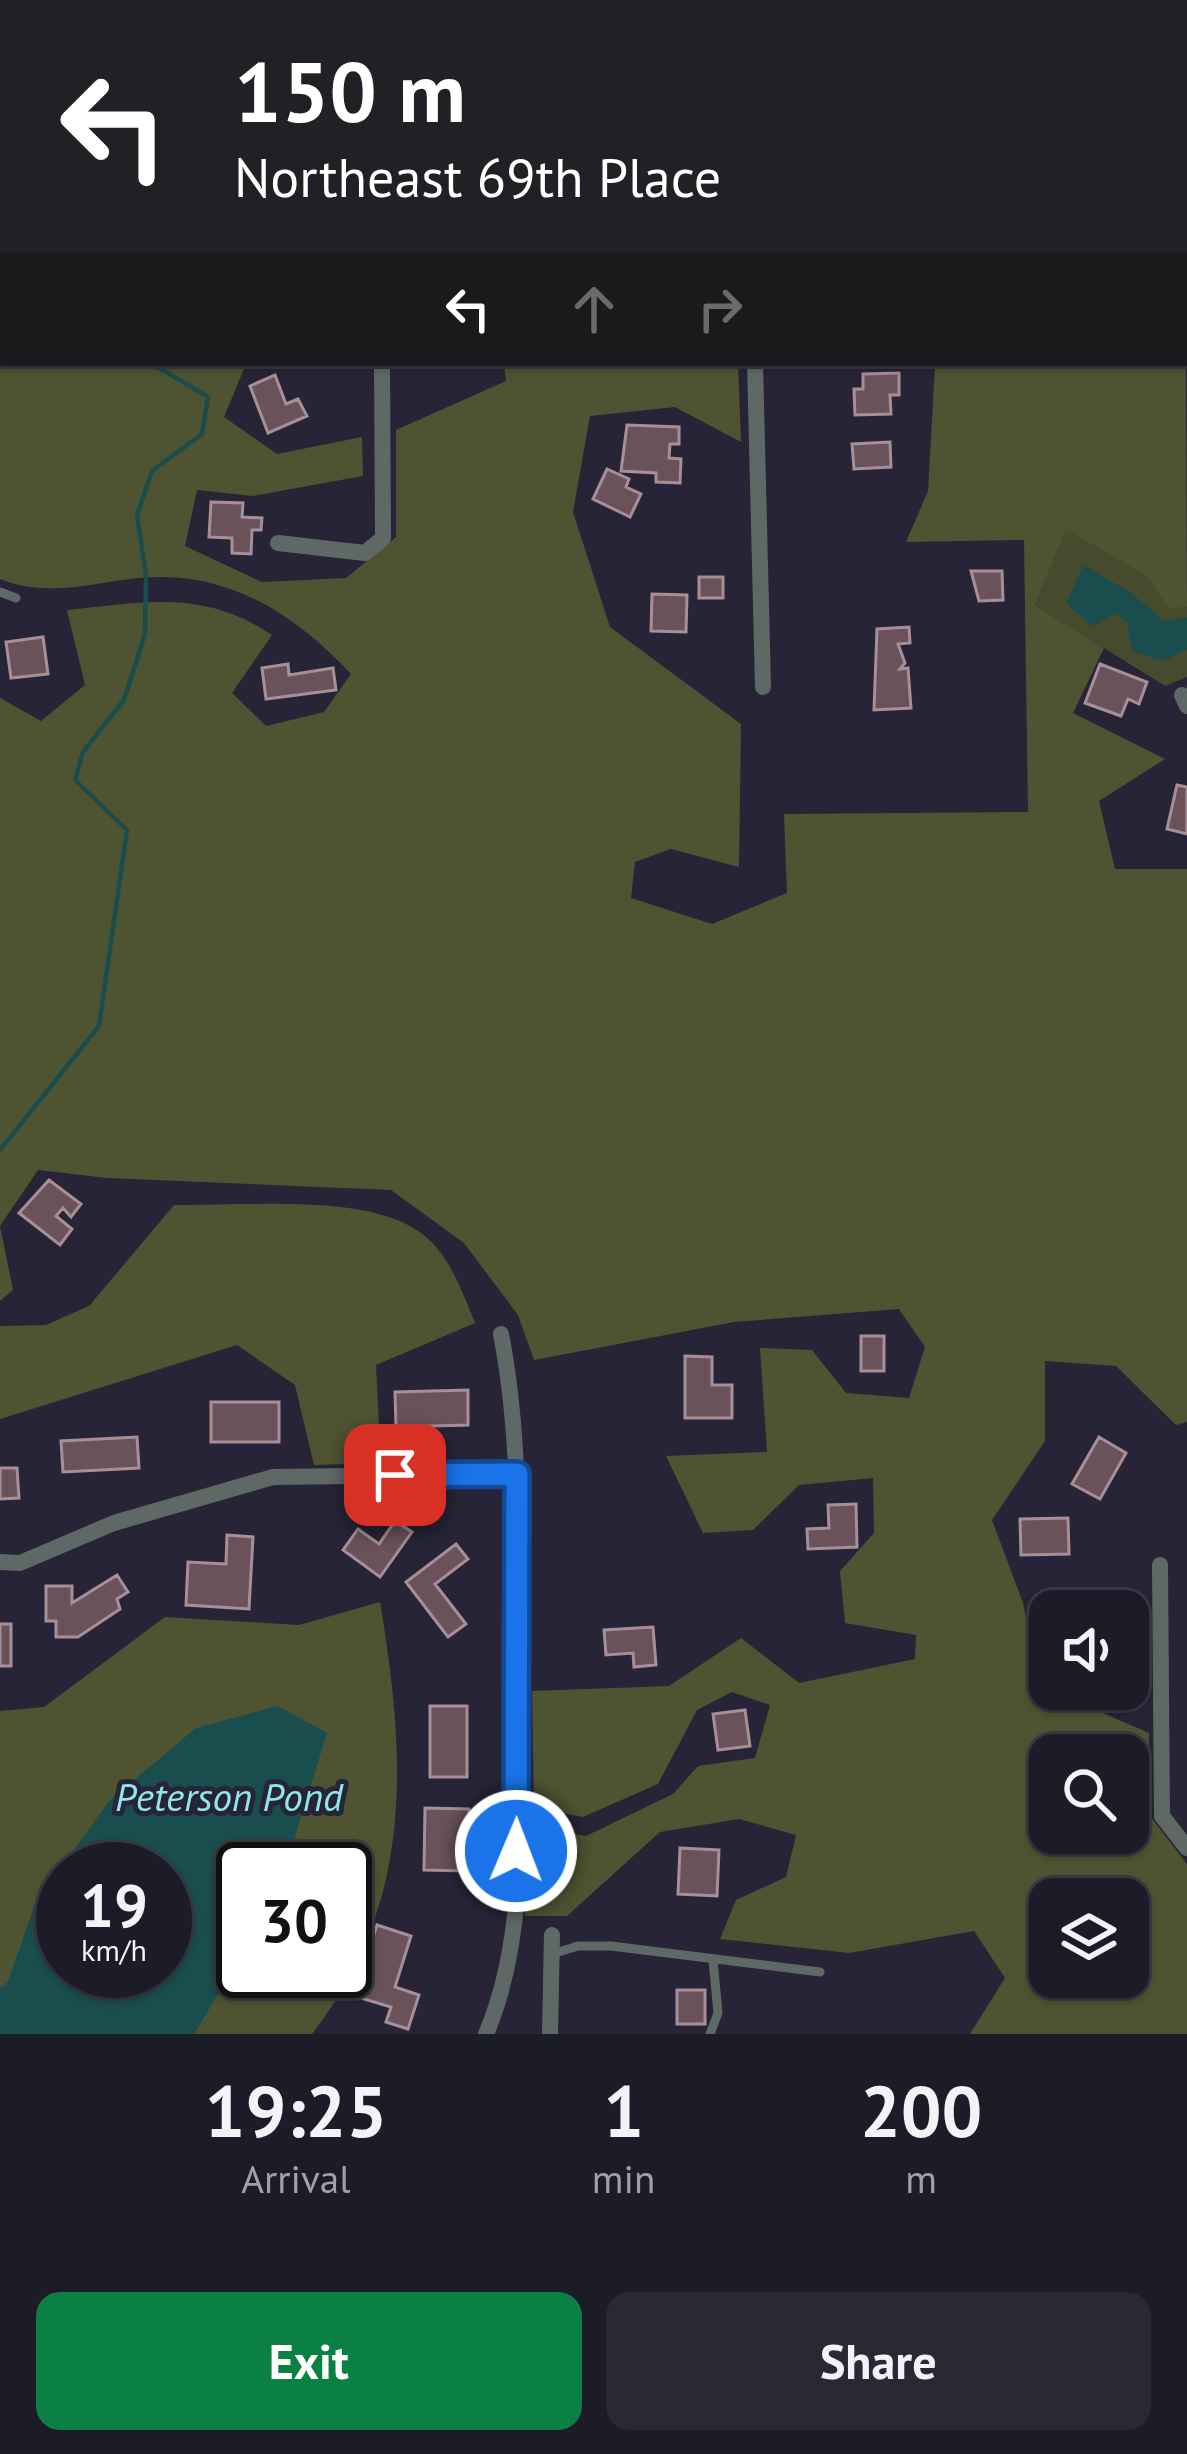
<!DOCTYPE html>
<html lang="en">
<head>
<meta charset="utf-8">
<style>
  :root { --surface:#1c1b28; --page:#292834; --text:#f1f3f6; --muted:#a0a1a8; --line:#3a3945; --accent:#0b8043 }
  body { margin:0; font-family:"PT Sans",sans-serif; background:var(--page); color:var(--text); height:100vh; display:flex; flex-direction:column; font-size:45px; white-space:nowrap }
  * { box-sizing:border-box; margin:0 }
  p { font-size:39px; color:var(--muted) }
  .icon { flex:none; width:66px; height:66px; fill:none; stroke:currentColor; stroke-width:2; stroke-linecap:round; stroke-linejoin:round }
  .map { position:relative; height:2034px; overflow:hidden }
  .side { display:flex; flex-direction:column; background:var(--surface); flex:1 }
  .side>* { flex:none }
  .banner { position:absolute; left:0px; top:0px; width:1188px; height:366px; box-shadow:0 3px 9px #0004,0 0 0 3px var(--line); background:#202124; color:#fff; overflow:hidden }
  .buttons { position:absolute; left:1029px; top:1590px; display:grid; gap:24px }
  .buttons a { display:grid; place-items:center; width:120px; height:120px; border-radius:24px; background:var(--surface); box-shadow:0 3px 9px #0004,0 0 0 3px var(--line); font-size:60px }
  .speed { position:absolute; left:36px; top:1842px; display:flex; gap:24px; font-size:60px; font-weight:700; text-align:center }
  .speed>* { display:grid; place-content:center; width:156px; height:156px; border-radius:50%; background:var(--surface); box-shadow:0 3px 9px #0004,0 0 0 3px var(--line); line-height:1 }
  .speed small { font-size:30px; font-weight:400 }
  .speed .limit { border:6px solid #111; border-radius:18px; background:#fff; color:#111 }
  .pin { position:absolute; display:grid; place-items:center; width:102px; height:102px; color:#fff; margin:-51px; border-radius:24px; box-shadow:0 6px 18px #0006 }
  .me { position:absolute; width:132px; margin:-66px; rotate:1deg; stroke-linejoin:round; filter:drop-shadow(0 0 9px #0008) }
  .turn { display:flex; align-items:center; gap:42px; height:252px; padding:0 36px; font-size:54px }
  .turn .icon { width:156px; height:156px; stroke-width:2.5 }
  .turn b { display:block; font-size:84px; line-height:102px }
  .lanes { display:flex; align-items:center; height:114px; padding:0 36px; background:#0003; justify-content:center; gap:60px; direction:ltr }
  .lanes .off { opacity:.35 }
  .eta { display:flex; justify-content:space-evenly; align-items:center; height:204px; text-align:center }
  .eta b { font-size:72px; font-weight:600; line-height:84px }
  .action { display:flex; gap:24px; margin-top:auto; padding:24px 36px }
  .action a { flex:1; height:138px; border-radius:24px; background:var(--accent); color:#fff; font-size:48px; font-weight:600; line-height:138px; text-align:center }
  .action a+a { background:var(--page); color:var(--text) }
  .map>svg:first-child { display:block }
  .green { fill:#464b2d }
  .forest { fill:#4e5431; fill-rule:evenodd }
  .water { fill:#194d4e; fill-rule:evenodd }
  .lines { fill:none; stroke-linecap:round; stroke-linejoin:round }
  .stream { stroke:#194d4e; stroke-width:4.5 }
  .building { fill:#6a525a; stroke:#a88e97; stroke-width:3 }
  .service { stroke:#5e6966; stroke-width:9 }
  .minor { stroke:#5e6966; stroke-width:16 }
  .route-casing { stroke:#114b97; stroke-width:30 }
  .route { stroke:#1a73e8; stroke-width:21 }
  .labels { text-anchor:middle; stroke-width:10; stroke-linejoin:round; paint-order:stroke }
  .water-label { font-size:39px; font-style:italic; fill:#90e7ea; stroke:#262436 }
</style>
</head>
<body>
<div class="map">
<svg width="1187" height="2034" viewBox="0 0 1187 2034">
  <rect width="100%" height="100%" fill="#262436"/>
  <path class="green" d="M1066 528 1148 576 1169 609 1187 607V677L1165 686 1035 605Z"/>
  <path class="forest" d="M0 0H659L660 3H3L0 84Z
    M1185 181 1187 607 1169 609 1147 576 1066 529 1035 605 1104 648 1073 713 1165 759 1099 801 1115 869H1187V1422L1176 1425 1116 1366 1045 1361V1441L992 1520 1023 1603 1040 1686 1149 1733 1150 1816 1187 1864V2034H970L1005 1978 974 1931 849 1953 720 1939 736 1900 786 1877 796 1835 739 1819 660 1832 567 1916H525L533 1827 586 1836 673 1794 698 1766 755 1758 770 1705 732 1692 697 1710 658 1784 583 1817 534 1808 532 1691 669 1686 741 1638 799 1683 915 1659 916 1635 845 1623 840 1571 874 1533 873 1478 799 1485 753 1530 703 1533 666 1456 767 1452 760 1348 812 1350 846 1393 909 1398 925 1347 899 1309 734 1322 534 1360 518 1315 464 1243 391 1190 107 1178 38 1170 0 1226 13 1290 0 1301V698L41 721 85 685 67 610C145 602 204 589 272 635L232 693 266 726 324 712 351 674C302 622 243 579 166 577 108 575 58 602 0 579V325L3 363H293L246 364 224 417 277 454 362 437 363 476 253 496 197 490 185 546 262 582 346 578 396 537V430L506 381 504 363H738L741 442 675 407 590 416 573 512 610 627 741 724 739 867 671 849 635 862 631 898 712 924 787 893 784 814 1028 812 1024 540 906 542 928 491 935 366 924 363H1185ZM1050 1755H1128V1833H1050ZM1050 1899H1128V1977H1050Z
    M174 1205C240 1206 361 1194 415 1229 448 1249 461 1289 475 1323L376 1365 381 1463 314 1465 295 1385 237 1345 0 1419V1326L46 1325 89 1306Z
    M380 1602C406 1758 415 1902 312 2034H0V1711L44 1707 165 1617 299 1625ZM63 1869H165V1971H63ZM243 1869H345V1971H243Z"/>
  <path class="water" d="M1084 565 1131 593 1164 621 1187 617V650L1163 661 1132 651 1127 622 1116 614 1092 626 1066 603Z
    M278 1706 327 1733 285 1869H243V1953L194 2034H0V1988L8 1982 35 1904 109 1801 196 1728ZM63 1869H165V1971H63Z"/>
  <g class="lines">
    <path class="stream" d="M136 0 138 3
      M0 1150 99 1026 127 830 75 780 83 752 124 700 145 634 146 575 137 515 152 471 202 434 208 397 151 363"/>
  </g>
  <path class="building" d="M899 373V395H890L891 414 855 415 854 389H863V374Z
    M275 375 286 404 298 399 307 416 268 433 250 386Z
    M627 425 679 427V444H670L669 458 681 459 680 483 656 482V473L621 471Z
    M890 442 891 467 854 469 852 444Z
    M607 469 629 479 626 487 641 494 630 517 593 499Z
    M211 502 243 503 242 517 262 518 261 530H252L251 554 232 553V538L209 537Z
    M971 571H1002L1003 600 979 601Z
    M699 577H723V598H699Z
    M652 594 687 595 686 632 651 631Z
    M909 627 910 643 898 644 905 663 900 669 908 668 911 708 874 710 877 629Z
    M43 637 48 674 11 678 6 642Z
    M288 664 289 675 333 668 336 690 266 699 262 668Z
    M1100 664 1147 682 1139 704 1128 699 1121 716 1085 703Z
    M1177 785 1187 787V834L1167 829Z
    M49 1180 81 1204 71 1217 63 1208 56 1216 72 1229 60 1245 19 1213Z
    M861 1336H884V1371H861Z
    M685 1356 712 1357V1385H732V1418H685Z
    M468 1390V1425L396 1427 395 1392Z
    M211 1402H279V1442H211Z
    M137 1437 139 1468 63 1472 61 1441Z
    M1099 1437 1126 1453 1100 1499 1072 1484Z
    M0 1468H17L19 1498 0 1499Z
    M856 1504 857 1547 808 1549 807 1529 829 1528 828 1505Z
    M1068 1518 1069 1554 1021 1555 1020 1519Z
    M395 1521 412 1532 380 1577 343 1550 358 1529 379 1544Z
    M227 1535 253 1537 249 1609 186 1605 188 1562 226 1564Z
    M456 1544 468 1559 435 1584 466 1624 448 1637 406 1582Z
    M117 1575 128 1592 117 1599 120 1609 78 1637H56V1621H46V1586H72V1603Z
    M0 1624H11V1666H0Z
    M653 1627 656 1665 634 1667 633 1653 606 1655 604 1630Z
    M430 1706H467V1777H430Z
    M745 1710 750 1746 718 1750 713 1714Z
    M425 1808 469 1809 468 1871 424 1870Z
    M680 1848 719 1850 717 1896 678 1894Z
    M377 1925 411 1936 395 1987 419 1995 408 2029 386 2022 391 2007 354 1996Z
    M677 1990H705V2024H677Z"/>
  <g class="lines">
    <path class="service" d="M0 592 16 598
      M552 1954 578 1946H611L820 1972
      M710 2034 718 2013 713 1960"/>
    <path class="minor" d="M751 3V0
      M0 314H3
      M755 363 763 687
      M278 543 365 553 383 538 382 363
      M1182 695 1187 706
      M0 1562 20 1563 114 1523 273 1477 517 1474
      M1160 1565 1162 1816 1187 1848
      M486 2034C532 1926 517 1796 517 1681 517 1564 523 1448 501 1334
      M550 2034 552 1935"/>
  </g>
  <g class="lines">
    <g class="route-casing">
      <path id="route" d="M395 1475 517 1474 516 1851"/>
    </g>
    <use href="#route" class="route"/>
  </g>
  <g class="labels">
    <g class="water-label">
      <text x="229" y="1811">Peterson Pond</text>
    </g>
  </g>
</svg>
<div class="buttons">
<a><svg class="icon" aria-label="sound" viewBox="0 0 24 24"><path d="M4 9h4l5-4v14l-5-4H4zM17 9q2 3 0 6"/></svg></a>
<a><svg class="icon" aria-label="search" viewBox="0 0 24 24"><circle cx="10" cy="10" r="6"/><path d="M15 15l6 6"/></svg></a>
<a><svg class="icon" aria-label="layers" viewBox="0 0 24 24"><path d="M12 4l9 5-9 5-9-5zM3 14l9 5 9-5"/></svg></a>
</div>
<div class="speed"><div>19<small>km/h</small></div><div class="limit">30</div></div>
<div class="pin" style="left:395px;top:1475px;background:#d93025"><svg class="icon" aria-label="arrive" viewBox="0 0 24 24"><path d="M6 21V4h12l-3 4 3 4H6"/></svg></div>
<svg class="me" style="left:516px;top:1851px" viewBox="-20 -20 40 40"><circle r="17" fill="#1a73e8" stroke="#fff" stroke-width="3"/><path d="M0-11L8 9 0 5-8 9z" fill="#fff"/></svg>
<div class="banner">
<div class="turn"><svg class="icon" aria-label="left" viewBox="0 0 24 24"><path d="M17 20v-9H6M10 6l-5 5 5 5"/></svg><div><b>150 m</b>Northeast 69th Place</div></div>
<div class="lanes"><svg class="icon" aria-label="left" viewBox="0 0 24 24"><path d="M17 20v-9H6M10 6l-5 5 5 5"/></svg><svg class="icon off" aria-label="ahead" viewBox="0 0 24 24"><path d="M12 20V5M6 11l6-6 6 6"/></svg><svg class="icon off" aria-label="right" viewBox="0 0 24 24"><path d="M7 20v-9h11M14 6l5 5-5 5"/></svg></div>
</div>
</div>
<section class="side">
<div class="eta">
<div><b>19:25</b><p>Arrival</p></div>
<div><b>1</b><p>min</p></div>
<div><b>200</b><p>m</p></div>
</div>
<div class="action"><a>Exit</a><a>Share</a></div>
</section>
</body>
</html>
